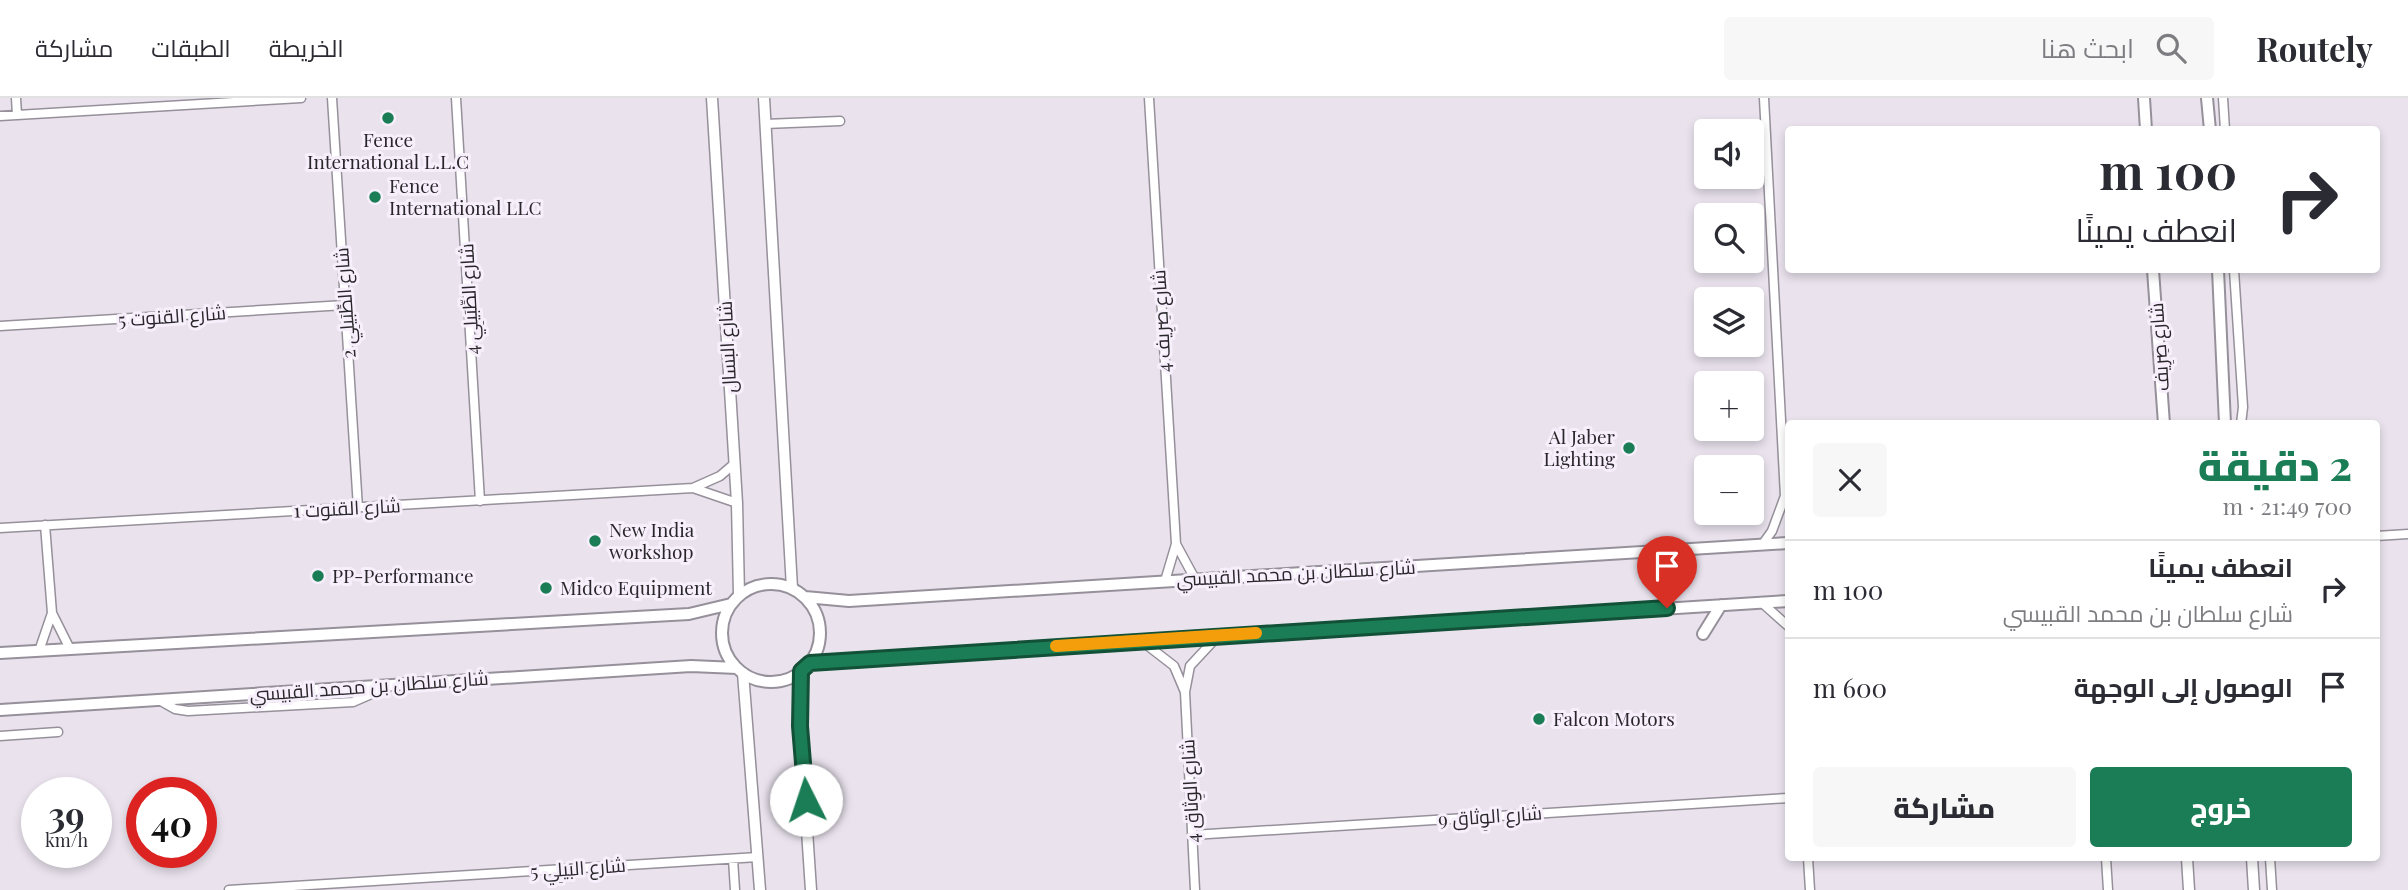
<!DOCTYPE html>
<html lang="ar">
<head>
<meta charset="utf-8">
<style>
  :root { --surface:#fff; --page:#f7f7f7; --text:#2b2b33; --muted:#7c7c81; --line:#e1e1e2; --accent:#1b7d55 }
  body { margin:0; font-family:"Playfair Display",Cairo,serif; background:var(--page); color:var(--text); direction:rtl; height:100vh; display:flex; flex-direction:column; font-size:26px; white-space:nowrap }
  * { box-sizing:border-box; margin:0 }
  p { font-size:23px; color:var(--muted) }
  .icon { flex:none; width:38px; height:38px; fill:none; stroke:currentColor; stroke-width:2; stroke-linecap:round; stroke-linejoin:round }
  .map { position:relative; flex:1; overflow:hidden; direction:ltr }
  .panel { position:absolute; left:1785px; top:322px; width:595px; height:441px; display:flex; flex-direction:column; background:var(--surface); border-radius:7px; box-shadow:0 4px 10px #0003; direction:rtl }
  .panel>* { flex:none }
  .top-card { position:absolute; left:1785px; top:28px; width:595px; height:147px; border-radius:7px; box-shadow:0 4px 10px #0003; direction:rtl; background:#fff; color:var(--text); overflow:hidden }
  .controls { position:absolute; left:1694px; top:21px; display:grid; gap:14px }
  .controls a { display:grid; place-items:center; width:70px; height:70px; border-radius:7px; background:var(--surface); box-shadow:0 4px 10px #0003; font-size:35px }
  .speed { position:absolute; left:21px; top:679px; display:flex; gap:14px; font-size:35px; font-weight:700; text-align:center }
  .speed>* { display:grid; place-content:center; width:91px; height:91px; border-radius:50%; background:var(--surface); box-shadow:0 4px 10px #0003; line-height:1 }
  .speed small { font-size:18px; font-weight:400 }
  .speed .limit { border:10px solid #d22; background:#fff; color:#111 }
  .pin { position:absolute; display:grid; place-items:center; width:60px; height:60px; color:#fff; margin:-72px -30px; border-radius:50% 50% 50% 0; rotate:-45deg; box-shadow:0 0 7px #0007 }
  .pin .icon { rotate:45deg }
  .me { position:absolute; width:77px; margin:-38px; rotate:356deg; stroke-linejoin:round; filter:drop-shadow(0 0 5px #0008) }
  .turn { display:flex; align-items:center; gap:24px; height:147px; padding:0 28px; font-size:32px }
  .turn .icon { width:91px; height:91px; stroke-width:2.5 }
  .turn b { display:block; font-size:49px; line-height:60px }
  .round { display:grid; place-items:center; flex:none; width:74px; height:74px; border-radius:7px; background:var(--page) }
  .summary { display:flex; align-items:center; justify-content:space-between; height:119px; padding:0 28px }
  h1 { font-size:42px; font-weight:800; line-height:52px; color:var(--accent) }
  .cta { display:flex; gap:14px; margin-top:auto; padding:14px 28px }
  .cta a { flex:1; height:80px; border-radius:7px; background:var(--accent); color:#fff; font-size:28px; font-weight:800; line-height:80px; text-align:center }
  .cta a+a { background:var(--page); color:var(--text) }
  ul { padding:0; list-style:none }
  li { display:flex; align-items:center; gap:21px; height:98px; padding:0 28px; border-top:2px solid var(--line) }
  li div { flex:1 }
  li b { display:block; font-size:26px }
  li em { font-style:normal }
  header { display:flex; align-items:center; gap:42px; box-sizing:border-box; height:98px; padding:0 35px; background:var(--surface); border-bottom:2px solid var(--line) }
  header strong { font-size:33px }
  nav { display:flex; gap:38px; margin-inline-start:auto; font-size:24px }
  .search { width:490px; height:63px; background:var(--page); display:flex; align-items:center; gap:18px; box-sizing:border-box; padding:0 24px; border-radius:7px; color:var(--muted); font-size:26px }
  .map>svg:first-child { display:block }
  .lines { fill:none; stroke-linecap:round; stroke-linejoin:round }
  .minor-casing { stroke:#96909a; stroke-width:11 }
  .tertiary-casing { stroke:#96909a; stroke-width:13 }
  .secondary-casing { stroke:#96909a; stroke-width:14 }
  .minor { stroke:#fff; stroke-width:8 }
  .tertiary { stroke:#fff; stroke-width:10 }
  .secondary { stroke:#fff; stroke-width:10 }
  .route-casing { stroke:#125137; stroke-width:18 }
  .route { stroke:#1b7d55; stroke-width:12 }
  .slow { stroke:#f59e0b; stroke-width:12 }
  .poi-dot { fill:#1b7d55; stroke:#f7f0fc; stroke-width:2.5 }
  .labels { text-anchor:middle; stroke-width:6; stroke-linejoin:round; paint-order:stroke }
  .poi-label { font-size:19px; fill:#29272b; stroke:#f7f0fc; text-anchor:start }
  .street-label { font-size:19px; fill:#29272b; stroke:#f7f0fc }
</style>
</head>
<body>
<header>
<strong>Routely</strong>
<div class="search"><svg class="icon" aria-label="search" viewBox="0 0 24 24"><circle cx="10" cy="10" r="6"/><path d="M15 15l6 6"/></svg>ابحث هنا</div>
<nav><a>الخريطة</a><a>الطبقات</a><a>مشاركة</a></nav>
</header>
<div class="map">
<svg width="2408" height="792" viewBox="0 0 2408 792">
  <rect width="100%" height="100%" fill="#eae3ee"/>
  <g class="lines">
    <g class="minor-casing">
      <path id="minor" d="M16 0 17 17
        M332 0 358 410
        M456 0 480 403
        M1149 0 1176 446 1165 483
        M2223 0 2225 32
        M0 18 301 0
        M765 26 840 23
        M2234 172 2243 309 2241 326
        M0 228 345 207
        M693 390 737 405
        M0 430 693 390 720 378 734 366
        M2376 438 2408 436
        M1176 446 1195 481
        M1762 447 1772 433 1785 398 1764 0
        M1761 504 1788 528
        M52 515 70 551
        M1143 544 1174 568 1185 594
        M39 553 52 515 45 427
        M159 602 175 611 188 613 353 604 385 590
        M0 638 58 634
        M1192 737 1788 700
        M1808 760 1810 792
        M2106 760 2108 792
        M2270 760 2272 792
        M733 761 735 792
        M229 792 758 759
        M1195 792 1185 594 1190 568 1216 540"/>
    </g>
    <g class="tertiary-casing">
      <path id="tertiary" d="M712 0 737 405 739 497
        M764 0 792 490
        M801 573 800 628 811 792
        M743 575 760 792
        M2187 760 2189 792
        M2252 760 2254 792"/>
    </g>
    <g class="secondary-casing">
      <path id="secondary" d="M2144 0 2146 32
        M2207 0 2210 32
        M2153 172 2164 326
        M2218 172 2225 326
        M722 535a49 49 0 1 1 98 0a49 49 0 1 1-98 0Z
        M805 499 849 503 1788 445
        M1703 536 1721 507
        M0 555 689 516 731 506
        M810 565 1788 503
        M0 612 691 568 737 570"/>
    </g>
    <use href="#minor" class="minor"/>
    <use href="#tertiary" class="tertiary"/>
    <use href="#secondary" class="secondary"/>
  </g>
  <g class="lines">
    <g class="route-casing">
      <path id="route" d="M806 702 800 628 801 573 810 565 1667 510"/>
    </g>
    <use href="#route" class="route"/>
    <path class="slow" d="M1056 548 1256 535"/>
  </g>
  <g class="poi-dot">
    <circle cx="388" cy="20" r="7"/>
    <circle cx="375" cy="99" r="7"/>
    <circle cx="1629" cy="350" r="7"/>
    <circle cx="595" cy="443" r="7"/>
    <circle cx="318" cy="478" r="7"/>
    <circle cx="546" cy="490" r="7"/>
    <circle cx="1539" cy="621" r="7"/>
  </g>
  <g class="labels">
    <g class="poi-label">
      <text x="388" y="49" text-anchor="middle">Fence<tspan x="388" dy="22">International L.L.C</tspan></text>
      <text x="389" y="95">Fence<tspan x="389" dy="22">International LLC</tspan></text>
      <text x="1615" y="346" text-anchor="end">Al Jaber<tspan x="1615" dy="22">Lighting</tspan></text>
      <text x="609" y="439">New India<tspan x="609" dy="22">workshop</tspan></text>
      <text x="332" y="485">PP-Performance</text>
      <text x="560" y="497">Midco Equipment</text>
      <text x="1553" y="628">Falcon Motors</text>
    </g>
    <g class="street-label">
      <text transform="translate(469 201) rotate(-93)" y="7">شارع الطِّبَيلِي 4</text>
      <text transform="translate(345 205) rotate(-94)" y="7">شارع الطِّبَيلِي 2</text>
      <text transform="translate(172 218) rotate(-4)" y="7">شارع القنوت 5</text>
      <text transform="translate(1161 223) rotate(-93)" y="7">شارع صِرِيف 4</text>
      <text transform="translate(727 249) rotate(-93)" y="7">شارع البسال</text>
      <text transform="translate(2159 249) rotate(-94)" y="7">شارع صِرِيف</text>
      <text transform="translate(347 410) rotate(-3)" y="7">شارع القنوت 1</text>
      <text transform="translate(1296 475) rotate(-3)" y="7">شارع سلطان بن محمد القبيسي</text>
      <text transform="translate(369 588) rotate(-4)" y="7">شارع سلطان بن محمد القبيسي</text>
      <text transform="translate(1190 693) rotate(-93)" y="7">شارع الوِثاق 4</text>
      <text transform="translate(1490 718) rotate(-4)" y="7">شارع الوِثاق 9</text>
      <text transform="translate(578 770) rotate(-4)" y="7">شارع البَيلِي 5</text>
    </g>
  </g>
</svg>
<div class="controls">
<a><svg class="icon" aria-label="sound" viewBox="0 0 24 24"><path d="M4 9h4l5-4v14l-5-4H4zM17 9q2 3 0 6"/></svg></a>
<a><svg class="icon" aria-label="search" viewBox="0 0 24 24"><circle cx="10" cy="10" r="6"/><path d="M15 15l6 6"/></svg></a>
<a><svg class="icon" aria-label="layers" viewBox="0 0 24 24"><path d="M12 4l9 5-9 5-9-5zM3 14l9 5 9-5"/></svg></a>
<a>+</a>
<a>−</a>
</div>
<div class="speed"><div>39<small>km/h</small></div><div class="limit">40</div></div>
<div class="pin" style="left:1667px;top:510px;background:#d93025"><svg class="icon" aria-label="arrive" viewBox="0 0 24 24"><path d="M6 21V4h12l-3 4 3 4H6"/></svg></div>
<svg class="me" style="left:806px;top:702px" viewBox="-20 -20 40 40"><circle r="19" fill="#fff"/><path d="M0-13L10 11 0 6-10 11z" fill="#1b7d55"/></svg>
<div class="top-card">
<div class="turn"><svg class="icon" aria-label="right" viewBox="0 0 24 24"><path d="M7 20v-9h11M14 6l5 5-5 5"/></svg><div><b>100 m</b>انعطف يمينًا</div></div>
</div>
<section class="panel">
<div class="summary"><div><h1>2 دقيقة</h1><p>700 m · 21:49</p></div><a class="round"><svg class="icon" aria-label="close" viewBox="0 0 24 24"><path d="M6 6l12 12M18 6L6 18"/></svg></a></div>
<ul>
<li><svg class="icon" aria-label="right" viewBox="0 0 24 24"><path d="M7 20v-9h11M14 6l5 5-5 5"/></svg><div><b>انعطف يمينًا</b><p>شارع سلطان بن محمد القبيسي</p></div><em>100 m</em></li>
<li><svg class="icon" aria-label="arrive" viewBox="0 0 24 24"><path d="M6 21V4h12l-3 4 3 4H6"/></svg><div><b>الوصول إلى الوجهة</b></div><em>600 m</em></li>
</ul>
<div class="cta"><a>خروج</a><a>مشاركة</a></div>
</section>
</div>
</body>
</html>
